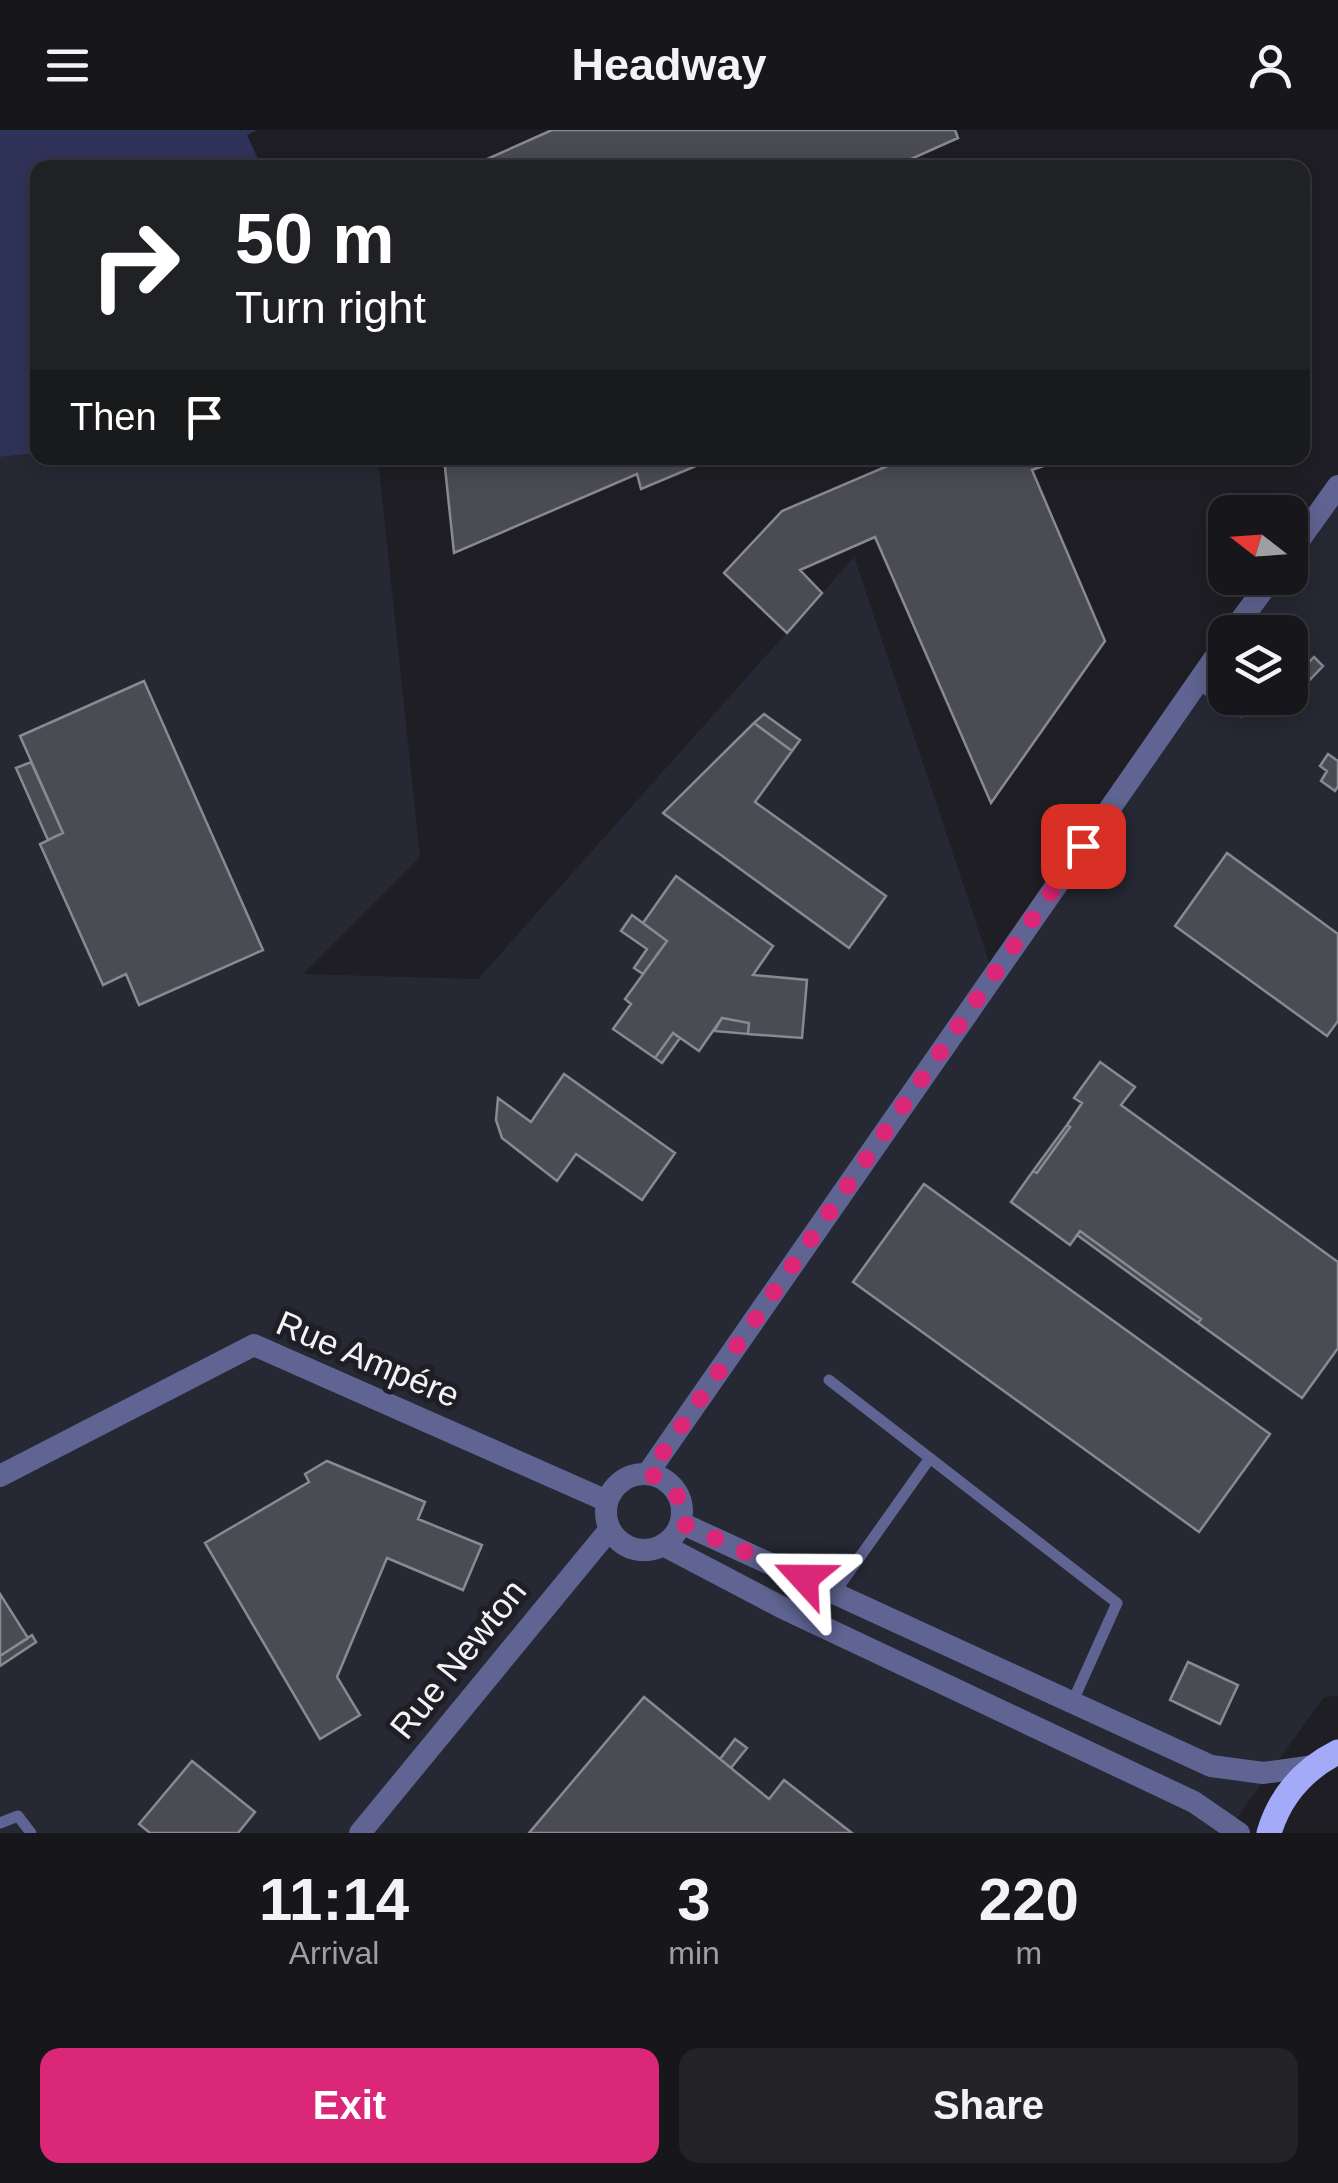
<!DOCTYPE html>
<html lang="en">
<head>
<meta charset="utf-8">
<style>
  :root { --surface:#16161b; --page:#232328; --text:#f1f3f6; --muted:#9e9fa3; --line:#35353a; --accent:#db2777 }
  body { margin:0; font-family:Helvetica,sans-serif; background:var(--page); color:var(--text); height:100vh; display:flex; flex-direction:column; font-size:38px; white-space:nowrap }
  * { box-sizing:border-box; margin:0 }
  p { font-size:32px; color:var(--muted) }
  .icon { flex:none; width:55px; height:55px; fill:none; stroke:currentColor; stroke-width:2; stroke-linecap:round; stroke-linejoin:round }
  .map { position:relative; height:1703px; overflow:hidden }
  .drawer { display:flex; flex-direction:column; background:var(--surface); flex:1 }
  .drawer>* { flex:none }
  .banner { position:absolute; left:30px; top:30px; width:1280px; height:305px; border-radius:20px; box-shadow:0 5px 25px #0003,0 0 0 2px var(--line); background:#202124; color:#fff; overflow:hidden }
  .needle { width:65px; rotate:287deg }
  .fabs { position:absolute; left:1208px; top:365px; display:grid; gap:20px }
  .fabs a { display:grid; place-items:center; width:100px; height:100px; border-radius:20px; background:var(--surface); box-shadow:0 5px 25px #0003,0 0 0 2px var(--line); font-size:50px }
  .pin { position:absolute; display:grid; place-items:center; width:85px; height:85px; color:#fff; margin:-42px; border-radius:20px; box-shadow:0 5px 15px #0006 }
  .me { position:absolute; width:110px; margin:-55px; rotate:294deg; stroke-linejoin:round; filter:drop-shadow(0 0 8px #0008) }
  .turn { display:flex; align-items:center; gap:35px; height:210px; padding:0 40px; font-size:45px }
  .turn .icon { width:130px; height:130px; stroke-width:2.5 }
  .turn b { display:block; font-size:70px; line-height:85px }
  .then { display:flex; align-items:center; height:95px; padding:0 40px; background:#0003; gap:20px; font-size:38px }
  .eta { display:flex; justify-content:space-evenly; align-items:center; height:170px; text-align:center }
  .eta b { font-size:60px; font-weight:600; line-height:70px }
  .primary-button { display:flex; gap:20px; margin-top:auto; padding:20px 40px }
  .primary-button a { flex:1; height:115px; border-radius:20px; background:var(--accent); color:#fff; font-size:40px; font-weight:600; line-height:115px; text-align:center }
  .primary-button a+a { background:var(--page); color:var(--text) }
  header { display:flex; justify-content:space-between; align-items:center; height:130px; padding:0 40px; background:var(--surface); font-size:45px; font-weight:600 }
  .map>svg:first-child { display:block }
  .built { fill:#262833; fill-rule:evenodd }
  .green { fill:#303358 }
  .building { fill:#4b4c53; stroke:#888a91; stroke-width:2.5 }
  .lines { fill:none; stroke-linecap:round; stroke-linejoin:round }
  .lane { stroke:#5f6492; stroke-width:11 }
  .street { stroke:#5f6492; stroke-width:22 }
  .primary { stroke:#a3abf8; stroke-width:25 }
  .route { stroke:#db2777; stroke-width:18; stroke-dasharray:0 32.4 }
  .labels { text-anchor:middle; stroke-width:10; stroke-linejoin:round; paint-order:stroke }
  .street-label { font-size:35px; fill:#f3f3f7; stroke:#1e1e24 }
</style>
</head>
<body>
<header><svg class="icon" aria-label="menu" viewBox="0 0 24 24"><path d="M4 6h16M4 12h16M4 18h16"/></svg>Headway<svg class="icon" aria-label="person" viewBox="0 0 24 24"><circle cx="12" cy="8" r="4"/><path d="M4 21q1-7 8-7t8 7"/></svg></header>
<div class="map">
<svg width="1338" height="1703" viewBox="0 0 1338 1703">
  <rect width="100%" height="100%" fill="#1e1e24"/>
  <path class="built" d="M37 323 38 328H378L420 727 303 844 478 849 854 427 993 844 1262 448H1290V409L1338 364V1566L1324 1567 1226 1703H0V327ZM1225 502H1290V568H1225Z"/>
  <path class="green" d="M0 0H257L247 5 262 37 38 38 37 323 0 327Z"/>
  <path class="building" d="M552 0H955L958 8 891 38H467Z
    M444 328H715L641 359 637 344 454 423Z
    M906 328H1065L1032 340 1105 511 991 673 875 407 800 440 822 463 787 503 724 443 782 381Z
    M1314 527 1323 536 1303 557 1294 548Z
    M144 551 263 820 139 875 126 844 103 855 40 714 63 703 20 606Z
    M764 584 800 610 792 621 754 593Z
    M754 593 792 621 755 672 886 766 849 818 663 683Z
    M1328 624 1338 631V656L1335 661 1321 651 1327 641 1320 636Z
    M31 632 63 703 48 710 16 638Z
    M1227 723 1338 804V891L1327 906 1175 796Z
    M676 746 773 816 753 845 807 850 802 908 748 904 749 893 722 888 699 921 673 903 655 928 613 899 631 874 625 869 667 811 643 793Z
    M632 785 667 811 643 844 634 838 647 819 621 801Z
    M722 888 749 893 748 904 714 901Z
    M673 903 680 908 662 933 655 928Z
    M1100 932 1135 957 1121 975 1338 1132V1218L1302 1268 1198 1193 1201 1189 1080 1101 1070 1115 1011 1072 1033 1041 1037 1043 1070 997 1067 995 1082 973 1074 968Z
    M564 944 675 1023 642 1070 576 1024 557 1051 502 1008 496 990 498 968 531 992Z
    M1067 995 1070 997 1037 1043 1033 1041Z
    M924 1054 1270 1304 1199 1402 853 1152Z
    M1080 1101 1201 1189 1198 1193 1077 1105Z
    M327 1331 425 1372 418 1389 482 1415 463 1460 387 1428 337 1547 360 1585 320 1609 205 1413 309 1352 305 1344Z
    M0 1464 28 1508 0 1526Z
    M32 1505 36 1512 0 1536V1526Z
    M1188 1532 1238 1555 1220 1594 1170 1570Z
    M644 1567 769 1669 784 1650 852 1703H529Z
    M735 1609 747 1618 731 1638 720 1629Z
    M192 1631 255 1682 238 1703H150L139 1694Z"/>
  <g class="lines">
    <path class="lane" d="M1196 553 1241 582
      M829 1250 1117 1473 1072 1573
      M835 1462 930 1328
      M0 1693 18 1686 31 1703"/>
    <path class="street" d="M1290 423 1338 356
      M1232 502 1272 448
      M648 1343 1225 513
      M606 1382a38 38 0 1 1 76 0a38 38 0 1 1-76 0Z
      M0 1346 254 1215 607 1371
      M681 1393 1211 1636 1263 1643 1314 1636
      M663 1415 783 1478 1194 1672 1239 1703
      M360 1703 610 1399"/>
    <path class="primary" d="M1269 1703C1280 1666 1304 1639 1338 1622"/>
  </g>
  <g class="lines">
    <path class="route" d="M804 1448 681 1393C682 1366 674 1352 648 1344L1083 716"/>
  </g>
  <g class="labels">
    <g class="street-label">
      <text transform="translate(368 1229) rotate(23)" y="12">Rue Ampére</text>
      <text transform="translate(458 1529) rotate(-51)" y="12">Rue Newton</text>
    </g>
  </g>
</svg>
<div class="fabs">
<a><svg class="needle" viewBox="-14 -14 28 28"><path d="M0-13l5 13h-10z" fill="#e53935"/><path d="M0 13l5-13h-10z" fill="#9e9fa3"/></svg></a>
<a><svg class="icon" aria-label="layers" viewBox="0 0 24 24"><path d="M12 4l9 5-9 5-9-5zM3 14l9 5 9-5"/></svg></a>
</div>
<div class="pin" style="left:1083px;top:716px;background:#d93025"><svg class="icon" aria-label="arrive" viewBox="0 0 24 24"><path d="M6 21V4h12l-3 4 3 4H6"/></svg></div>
<svg class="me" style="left:804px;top:1448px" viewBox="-20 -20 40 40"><path d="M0-17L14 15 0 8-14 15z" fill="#db2777" stroke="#fff" stroke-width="4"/></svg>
<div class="banner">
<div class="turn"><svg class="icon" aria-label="right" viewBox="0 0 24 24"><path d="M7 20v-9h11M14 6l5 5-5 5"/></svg><div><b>50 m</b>Turn right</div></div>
<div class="then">Then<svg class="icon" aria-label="arrive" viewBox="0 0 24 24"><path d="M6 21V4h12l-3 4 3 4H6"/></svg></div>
</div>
</div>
<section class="drawer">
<div class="eta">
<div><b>11:14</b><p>Arrival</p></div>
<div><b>3</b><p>min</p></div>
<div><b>220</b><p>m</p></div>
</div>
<div class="primary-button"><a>Exit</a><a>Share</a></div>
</section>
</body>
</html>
